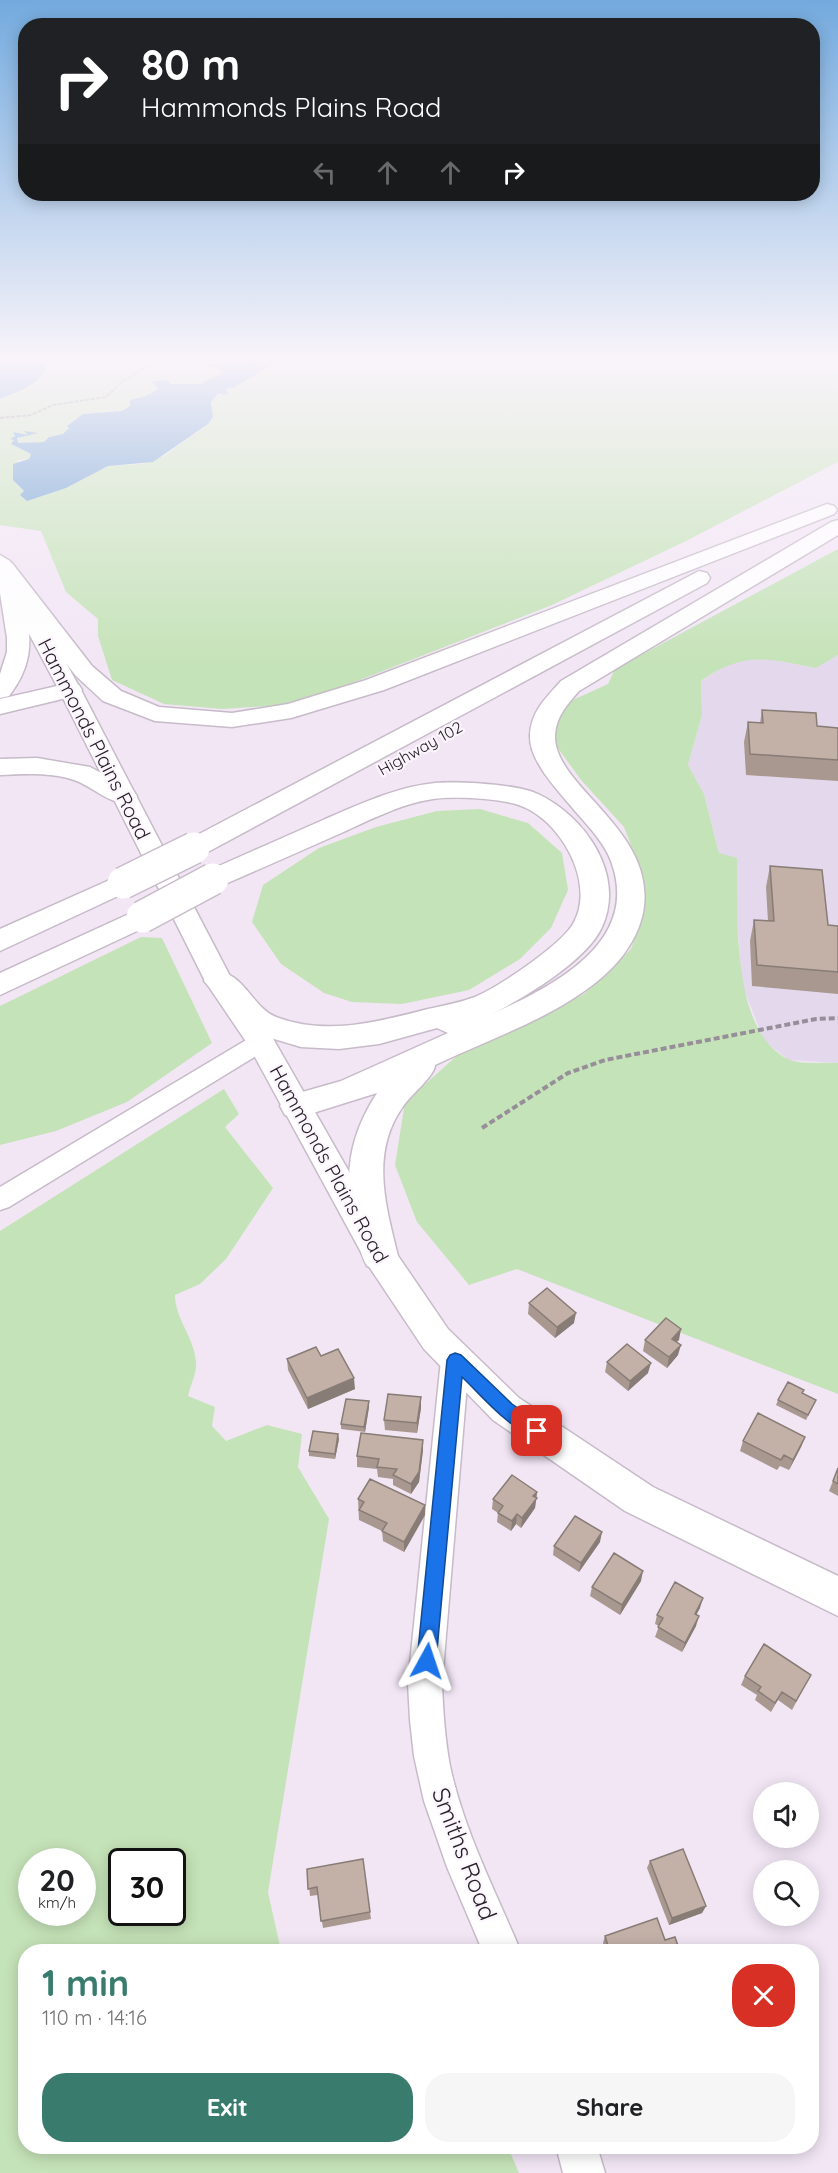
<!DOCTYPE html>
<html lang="en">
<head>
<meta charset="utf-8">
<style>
  :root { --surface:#fff; --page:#f6f6f6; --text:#202124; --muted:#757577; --accent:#397c6e }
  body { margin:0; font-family:Quicksand,sans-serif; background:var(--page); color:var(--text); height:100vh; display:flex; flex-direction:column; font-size:22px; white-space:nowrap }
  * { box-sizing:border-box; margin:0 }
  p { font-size:20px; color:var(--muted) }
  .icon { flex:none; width:33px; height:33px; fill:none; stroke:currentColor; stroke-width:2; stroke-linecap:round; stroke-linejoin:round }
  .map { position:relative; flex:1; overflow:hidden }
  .drawer { position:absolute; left:18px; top:1944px; width:801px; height:210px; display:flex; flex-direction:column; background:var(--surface); border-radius:24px; box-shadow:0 3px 15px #0003 }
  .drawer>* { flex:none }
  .guide { position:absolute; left:18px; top:18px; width:802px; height:183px; border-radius:24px; box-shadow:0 3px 15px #0003; background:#202124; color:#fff; overflow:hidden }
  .fabs { position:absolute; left:753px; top:1782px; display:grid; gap:12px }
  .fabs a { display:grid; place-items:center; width:66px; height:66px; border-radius:50%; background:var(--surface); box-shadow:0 3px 15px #0003; font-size:30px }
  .speed { position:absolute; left:18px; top:1848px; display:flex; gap:12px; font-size:30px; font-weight:700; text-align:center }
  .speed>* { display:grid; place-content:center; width:78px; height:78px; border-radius:50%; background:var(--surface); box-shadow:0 3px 15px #0003; line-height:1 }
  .speed small { font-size:15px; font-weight:400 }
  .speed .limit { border:3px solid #111; border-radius:9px; background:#fff; color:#111 }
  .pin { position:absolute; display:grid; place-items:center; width:51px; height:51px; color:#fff; margin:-26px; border-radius:12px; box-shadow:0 3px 9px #0006 }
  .me { position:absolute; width:66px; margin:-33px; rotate:5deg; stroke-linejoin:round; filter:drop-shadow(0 0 4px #0008) }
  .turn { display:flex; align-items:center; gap:21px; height:126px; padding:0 24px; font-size:27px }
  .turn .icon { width:78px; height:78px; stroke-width:2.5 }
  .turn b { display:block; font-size:42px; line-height:51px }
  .lanes { display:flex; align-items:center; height:57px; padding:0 24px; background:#0003; justify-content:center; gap:30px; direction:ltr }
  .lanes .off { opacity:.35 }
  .round { display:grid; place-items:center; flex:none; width:63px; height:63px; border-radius:24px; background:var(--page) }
  .overview { display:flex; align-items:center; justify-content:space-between; height:102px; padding:0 24px }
  h1 { font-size:36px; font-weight:800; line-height:45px; color:var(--accent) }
  .cta { display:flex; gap:12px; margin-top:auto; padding:12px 24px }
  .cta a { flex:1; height:69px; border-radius:24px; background:var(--accent); color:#fff; font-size:24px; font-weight:800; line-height:69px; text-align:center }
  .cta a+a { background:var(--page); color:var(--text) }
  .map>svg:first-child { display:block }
  .commercial { fill:#e3d8ec }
  .green { fill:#c5e3b8; fill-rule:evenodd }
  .water { fill:#659acf }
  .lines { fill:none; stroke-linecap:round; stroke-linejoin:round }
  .minor-casing { stroke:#c7bbc9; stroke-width:3 }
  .major-casing { stroke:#c7bbc9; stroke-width:3 }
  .highway-casing { stroke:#c7bbc9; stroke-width:3 }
  .path-far1 { stroke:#978e99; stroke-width:2; stroke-dasharray:4 1.5; stroke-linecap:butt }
  .path { stroke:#978e99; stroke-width:4; stroke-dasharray:6 3; stroke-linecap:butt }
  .minor { fill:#fff; fill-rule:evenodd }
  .major { fill:#fff; fill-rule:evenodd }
  .highway { fill:#fff; fill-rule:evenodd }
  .highway-bridge-casing { stroke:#c7bbc9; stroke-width:34; stroke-linecap:butt }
  .highway-bridge { stroke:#fff; stroke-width:31 }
  .wall { fill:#a89890 }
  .shaded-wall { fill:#887c76 }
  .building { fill:#c3b1a8; stroke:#887c76; stroke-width:1.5 }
  .route { fill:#1a73e8; stroke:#114b97; stroke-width:1.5 }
  .labels { text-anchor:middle; stroke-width:4.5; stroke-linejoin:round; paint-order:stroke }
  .far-street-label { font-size:16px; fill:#231e24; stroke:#fcf5fe }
  .street-label { font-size:20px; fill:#231e24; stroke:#fcf5fe }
  .near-street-label { font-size:24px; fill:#231e24; stroke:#fcf5fe }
</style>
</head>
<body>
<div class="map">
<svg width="838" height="2173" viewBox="0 0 838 2173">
  <rect width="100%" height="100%" fill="#f2e6f5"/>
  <path class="commercial" d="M838 655V1063L789 1060 764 1041 741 981 738 926 704 794 688 765 702 715 701 681 730 663 756 657 816 668Z"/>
  <path class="green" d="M48 361H222L219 364 205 366 218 368 221 373 201 384 152 383 158 389 122 411 83 414 67 425 69 428 64 434 49 437 45 442 17 443 16 440 23 435H15L13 442 16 447 31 454 29 459 18 460 13 480 24 492 20 495 27 501 66 488 108 466 142 464 164 456 208 424C210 409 209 394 228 393L226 389 235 387 278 361H838V462L686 541 552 605 352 683 283 705 222 709 164 704 112 680 98 636V619L66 592 41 531 0 525V399L28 387Z
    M838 549V655L816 668C767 659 745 650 701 681L702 715 688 765 704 794 719 853 737 858C738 913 730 1031 788 1059 800 1065 824 1062 838 1063V1394L517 1269 469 1285 417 1222 395 1165 405 1102 460 1053 535 1020 584 994 631 949 643 914V876L624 827 581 780 549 736 564 704 608 684 615 669Z
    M480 809 528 823 562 853 568 890 551 928 520 959 469 990 402 1004 352 1002 324 993 281 964 252 922 263 885 319 848 376 827 437 811Z
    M141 937 162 938 212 1043 127 1102 56 1131 0 1145V1006Z
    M224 1089 239 1114 225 1127 273 1188 226 1259 200 1284 175 1295C175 1319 195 1338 196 1363 197 1373 190 1386 188 1396L215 1407 212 1426 226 1441 267 1425 302 1434 298 1467 329 1519 268 1892 281 1951 26 1952V2146L508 2147 519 2173H0V1231ZM32 1862H82V1912H32ZM122 1862H172V1912H122Z"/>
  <path class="water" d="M0 361H48V362C41 386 20 390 0 399Z
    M222 361H278L235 387 226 389 228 394H218L211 402 213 417 208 424 153 462 108 466 66 488 27 501 20 495 24 491 13 480V464L29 459 31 454 11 444 14 440 10 439 15 436 13 432 28 435 24 431 38 433 17 438 18 443 44 442 49 437 63 434 69 428 67 426 83 414 122 411 130 406V400L146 396 158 389 152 382 166 380 171 384H201L221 373 218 368 202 364H219Z"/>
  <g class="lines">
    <g class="minor-casing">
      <path id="minor" d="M261 1034 269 1036 273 1042 269 1048 9 1207 0 1210V1187L253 1036Z
        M455 1348 465 1351 469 1360 442 1683C443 1711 445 1739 450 1766 464 1831 495 1890 521 1952H483L447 1867 424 1801 414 1756 410 1720 408 1683 441 1360 445 1351Z
        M556 2146H597L605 2173H563Z"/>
    </g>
    <g class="major-casing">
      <path id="major" d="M0 555 10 561 81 690 231 978 271 1035 392 1247 448 1329 519 1398 653 1487 838 1576V1616L625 1511 493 1420 424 1349 368 1265 249 1046 205 981 59 690 0 579Z"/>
    </g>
    <g class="highway-casing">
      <path id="highway" d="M827 504 834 506 837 510 834 514 384 690 291 718 232 727 155 721 103 701 76 676 26 612C33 645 30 669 9 696L0 698V674L7 652V638L0 593V563H12L92 666 121 691 159 707 232 713 288 704 366 680Z
        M838 520V535L579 691C567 705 557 715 555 734 552 786 653 827 644 906 641 934 622 961 600 979 552 1019 491 1038 435 1065 435 1076 409 1096 402 1108 370 1154 386 1207 398 1256L393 1266 380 1271 367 1266C360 1254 358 1240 355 1226 343 1176 349 1136 377 1093L297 1118 285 1115 280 1106 285 1097 341 1081 448 1033 437 1028 379 1044 339 1049 301 1047 251 1032 204 981 208 974C242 964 250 1007 276 1017 326 1036 378 1022 428 1009 442 1006 458 1003 472 998 495 990 561 945 573 924 597 883 560 819 519 805 498 798 455 796 433 799 400 804 370 820 339 834 301 851 262 868 223 885L213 888 203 885 199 879 203 873C243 855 283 838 323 820 358 805 396 787 435 783 458 781 517 784 538 794 585 816 626 875 602 927 587 961 522 999 490 1015 550 987 642 944 611 861 603 840 584 822 570 805 555 787 529 760 530 735 531 711 547 697 561 681L831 522Z
        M699 571 707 573 710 578 707 583 204 854 194 856 184 854 180 848 184 842Z
        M70 683 79 685 82 690 79 695 0 714V699Z
        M37 758 90 767 133 790 137 796 133 802C110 807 95 787 74 780 51 772 24 774 0 775V759Z
        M123 874 133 877 137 883 133 889 0 951V929Z
        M142 908 152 910 157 917 152 924 0 995V973Z"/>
    </g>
    <path class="path-far1" d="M0 418 31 415 53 405 106 397 123 381 157 361"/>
    <path class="path" d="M482 1128 568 1073 605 1060 816 1019 838 1018"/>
    <use href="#minor" class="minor"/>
    <use href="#major" class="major"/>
    <use href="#highway" class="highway"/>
    <g class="highway-bridge-casing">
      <path id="highway-bridge" d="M123 883 194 848
        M142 917 213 879"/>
    </g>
    <use href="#highway-bridge" class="highway-bridge"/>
  </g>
  <path class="wall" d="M762 710 817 726 838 728V781L746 775 744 742 748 722 760 723Z
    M770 866 828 925 838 926V994L752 986 750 941 754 920 768 921 766 887Z
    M529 1303 574 1323 555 1338 528 1314Z
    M645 1340H679L676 1342 678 1355 667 1368 643 1351Z
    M321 1356 355 1389 308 1409 288 1370 287 1359Z
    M607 1362 648 1373 628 1391 605 1372Z
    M802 1394 816 1400 806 1420 776 1405 778 1400Z
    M421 1397V1408L417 1433 385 1430 384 1420Z
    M369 1401V1407L365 1432 341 1429V1424Z
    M805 1437 801 1447 789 1470 780 1466 777 1470 740 1451 743 1441Z
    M339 1439 335 1459 309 1456V1451Z
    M423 1440V1450L419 1482 411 1494 393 1485V1479L378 1477 377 1469 357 1467V1456Z
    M838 1468V1496L829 1491Z
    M537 1492 535 1508 521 1528 516 1524 511 1531 497 1522 498 1513 492 1509 493 1499Z
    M358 1499 425 1505V1515L404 1552 383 1541 382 1531 359 1520Z
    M600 1542 579 1572 553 1555 554 1546Z
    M641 1581 620 1615 590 1596 592 1587Z
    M700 1608 696 1614V1626L682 1652 655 1637 659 1626 655 1624 657 1615Z
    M745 1676 806 1684 792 1710 778 1700 771 1712 755 1700 757 1695 741 1685Z
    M650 1861 706 1906 702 1913 669 1925 647 1868Z
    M307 1869 370 1912 371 1919 323 1928 318 1895 310 1896Z
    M605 1936 665 1940 680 1952H606L603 1943Z"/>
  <path class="shaded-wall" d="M576 1313 574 1323 555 1338 557 1327Z
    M681 1329 679 1340 669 1349 672 1339Z
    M681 1345 678 1355 667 1368 669 1357Z
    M651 1363 648 1373 628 1391 630 1381Z
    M354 1378 355 1389 308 1409 307 1398Z
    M421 1397V1408L417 1433V1423Z
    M369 1401V1407L365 1432 364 1427Z
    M338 1434 339 1439 335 1459V1454Z
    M805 1437 801 1447 789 1470 793 1460Z
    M423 1440V1450L419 1482 411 1494V1484Z
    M537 1492 535 1508 521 1528 522 1518 533 1496Z
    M425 1505V1515L404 1552V1542Z
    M517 1514 516 1524 511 1531 512 1521Z
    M602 1532 600 1542 579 1572 581 1563Z
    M643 1571 641 1581 620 1615 622 1605Z
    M703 1598 700 1608 692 1623 695 1614Z
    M699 1616 696 1626 682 1652 685 1643Z
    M706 1906 702 1913 669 1925 672 1918Z"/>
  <path class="building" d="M762 710 816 713 817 726 838 728V760L750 754 748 722 763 723Z
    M770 866 822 870 828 925 838 926V972L757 965 754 920 774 921Z
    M547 1288 576 1313 557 1327 529 1303Z
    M666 1318 681 1329 672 1339 681 1345 669 1357 645 1340Z
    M627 1344 651 1363 630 1381 607 1362Z
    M316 1347 321 1356 338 1349 354 1378 307 1398 287 1359Z
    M788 1382 804 1390 802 1393 816 1400 808 1415 778 1400Z
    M388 1394 421 1397 417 1423 384 1420Z
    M346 1399 369 1401 364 1427 341 1424Z
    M758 1413 805 1437 793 1460 784 1455 781 1460 743 1441Z
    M313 1431 338 1434 335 1454 309 1451Z
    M361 1433 423 1440 419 1472 411 1484 393 1475 397 1469 377 1467 379 1459 357 1456Z
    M838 1468V1484L833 1481Z
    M512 1475 537 1492 533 1496 537 1498 522 1518 517 1514 512 1521 498 1513 503 1506 493 1499Z
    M370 1479 425 1505 404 1542 382 1531 387 1523 359 1510 364 1502 358 1499Z
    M575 1516 602 1532 581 1563 554 1546Z
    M614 1553 643 1571 622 1605 592 1587Z
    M675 1582 703 1598 695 1614 699 1616 685 1643 658 1627 663 1618 657 1615Z
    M764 1644 811 1675 796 1701 782 1692 775 1703 758 1691 761 1687 745 1676Z
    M683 1849 706 1906 672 1918 650 1861Z
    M363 1859 370 1912 321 1921 317 1887 308 1889 307 1869Z
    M657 1918 665 1940 675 1937 680 1952H610L605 1936Z"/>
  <linearGradient id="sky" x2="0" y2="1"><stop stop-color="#73aade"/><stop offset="0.54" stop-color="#f9f4fa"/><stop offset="1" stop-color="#f9f4fa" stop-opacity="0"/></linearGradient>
  <rect width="838" height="665" fill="url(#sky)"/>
  <path class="route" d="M455 1353 461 1355 512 1404 543 1426 545 1431 543 1436 537 1438C508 1428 484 1398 462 1377L436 1661 434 1668 427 1671 420 1668 417 1661 447 1360 450 1355Z"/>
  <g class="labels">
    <g class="far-street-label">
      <text transform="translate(420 748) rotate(-29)" y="6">Highway 102</text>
    </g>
    <g class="street-label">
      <text transform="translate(94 739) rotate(63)" y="7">Hammonds Plains Road</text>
      <text transform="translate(329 1164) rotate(61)" y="7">Hammonds Plains Road</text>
    </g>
    <g class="near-street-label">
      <text transform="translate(464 1854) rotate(69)" y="8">Smiths Road</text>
    </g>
  </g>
</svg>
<div class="fabs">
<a><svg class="icon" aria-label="sound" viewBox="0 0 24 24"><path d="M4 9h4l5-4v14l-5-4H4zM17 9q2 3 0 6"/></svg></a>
<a><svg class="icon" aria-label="search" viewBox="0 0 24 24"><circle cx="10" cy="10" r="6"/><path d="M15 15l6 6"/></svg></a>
</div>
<div class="speed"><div>20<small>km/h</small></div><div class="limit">30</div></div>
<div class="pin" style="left:537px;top:1431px;background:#d93025"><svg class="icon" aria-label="arrive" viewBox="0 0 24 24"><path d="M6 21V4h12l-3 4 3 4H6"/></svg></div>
<svg class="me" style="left:427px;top:1661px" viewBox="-20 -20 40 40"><path d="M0-17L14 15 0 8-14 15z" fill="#1a73e8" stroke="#fff" stroke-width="4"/></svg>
<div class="guide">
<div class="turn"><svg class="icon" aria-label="right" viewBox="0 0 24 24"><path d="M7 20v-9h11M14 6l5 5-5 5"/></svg><div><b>80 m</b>Hammonds Plains Road</div></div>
<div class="lanes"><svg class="icon off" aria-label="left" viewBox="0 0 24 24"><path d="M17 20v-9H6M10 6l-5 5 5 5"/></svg><svg class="icon off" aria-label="ahead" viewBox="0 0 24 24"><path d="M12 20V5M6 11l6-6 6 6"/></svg><svg class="icon off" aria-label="ahead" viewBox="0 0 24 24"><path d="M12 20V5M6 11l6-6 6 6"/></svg><svg class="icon" aria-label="right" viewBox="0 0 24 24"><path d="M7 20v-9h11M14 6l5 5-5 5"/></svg></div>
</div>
<section class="drawer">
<div class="overview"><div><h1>1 min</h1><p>110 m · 14:16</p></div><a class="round" style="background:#d93025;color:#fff"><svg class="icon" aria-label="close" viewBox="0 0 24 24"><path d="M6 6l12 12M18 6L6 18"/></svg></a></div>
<div class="cta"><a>Exit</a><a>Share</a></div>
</section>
</div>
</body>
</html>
